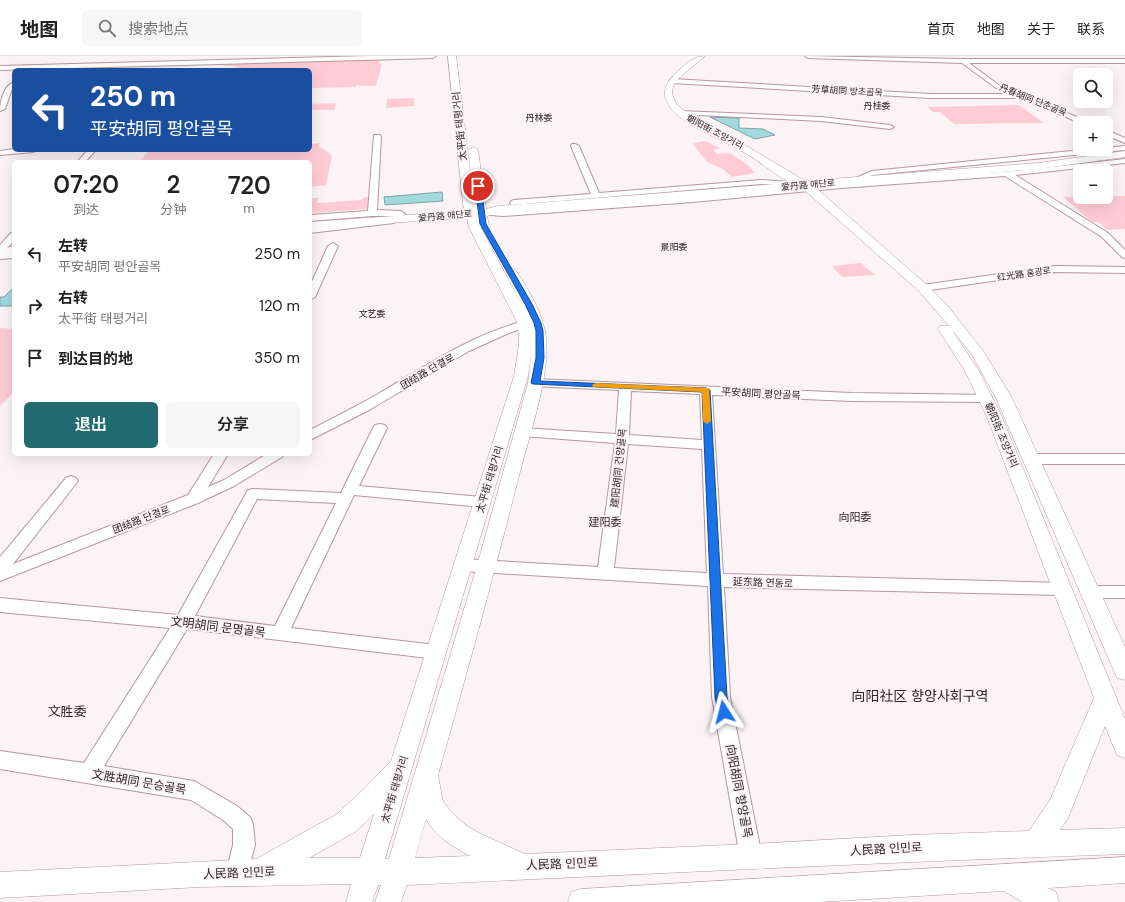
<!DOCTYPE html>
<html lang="zh">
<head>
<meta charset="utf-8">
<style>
  :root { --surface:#fff; --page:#f6f6f6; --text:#222; --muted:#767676; --line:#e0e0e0; --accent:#1f6b70 }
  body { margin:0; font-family:"DM Sans","Noto Sans SC","Noto Sans KR",sans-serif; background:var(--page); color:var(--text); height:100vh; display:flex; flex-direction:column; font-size:15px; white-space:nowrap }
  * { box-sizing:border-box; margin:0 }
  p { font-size:13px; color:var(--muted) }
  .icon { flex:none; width:22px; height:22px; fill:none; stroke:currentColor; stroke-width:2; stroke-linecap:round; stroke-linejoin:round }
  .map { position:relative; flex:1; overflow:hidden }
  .drawer { position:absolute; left:12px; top:104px; width:300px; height:296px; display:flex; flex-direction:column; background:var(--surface); border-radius:6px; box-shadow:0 4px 16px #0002 }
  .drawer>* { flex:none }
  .top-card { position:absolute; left:12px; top:12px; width:300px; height:84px; border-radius:6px; box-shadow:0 4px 16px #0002; background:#1a4fa0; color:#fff; overflow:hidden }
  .controls { position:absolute; left:1073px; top:12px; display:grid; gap:8px }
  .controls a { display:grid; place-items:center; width:40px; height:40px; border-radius:6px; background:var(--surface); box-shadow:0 4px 16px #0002; font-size:20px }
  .pin { position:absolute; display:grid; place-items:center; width:34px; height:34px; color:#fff; margin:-17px; border:2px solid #fff; border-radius:50%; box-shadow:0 1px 4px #0007 }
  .me { position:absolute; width:44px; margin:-22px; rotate:351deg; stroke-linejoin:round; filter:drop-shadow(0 0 3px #0008) }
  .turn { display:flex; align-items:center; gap:14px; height:84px; padding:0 12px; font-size:18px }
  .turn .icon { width:52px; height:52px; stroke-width:2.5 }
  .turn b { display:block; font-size:28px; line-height:34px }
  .eta { display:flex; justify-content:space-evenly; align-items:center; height:68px; text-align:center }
  .eta b { font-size:24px; font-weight:600; line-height:28px }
  .button { display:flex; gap:8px; margin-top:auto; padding:8px 12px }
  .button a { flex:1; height:46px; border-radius:6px; background:var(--accent); color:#fff; font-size:16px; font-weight:600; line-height:46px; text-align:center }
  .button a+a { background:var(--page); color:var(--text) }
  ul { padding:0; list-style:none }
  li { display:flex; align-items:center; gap:12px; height:52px; padding:0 12px }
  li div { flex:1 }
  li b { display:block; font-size:15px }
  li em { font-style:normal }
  header { display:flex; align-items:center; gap:24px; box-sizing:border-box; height:56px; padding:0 20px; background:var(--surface); border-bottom:1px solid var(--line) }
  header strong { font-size:19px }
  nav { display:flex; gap:22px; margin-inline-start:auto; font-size:14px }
  .search { width:280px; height:36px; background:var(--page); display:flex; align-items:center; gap:10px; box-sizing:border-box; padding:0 14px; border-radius:6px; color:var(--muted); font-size:15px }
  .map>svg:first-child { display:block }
  .green { fill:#ffccd6 }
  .building { fill:#a0dade; stroke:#7ca2a5 }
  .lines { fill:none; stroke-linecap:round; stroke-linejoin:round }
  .minor-casing { stroke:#b8969d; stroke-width:2 }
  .major-casing { stroke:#b8969d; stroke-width:1 }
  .minor { fill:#fff; fill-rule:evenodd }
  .major { fill:#fff; fill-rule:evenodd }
  .route { fill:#1a73e8; stroke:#114b97 }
  .slow { fill:#f59e0b }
  .labels { text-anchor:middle; stroke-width:4; stroke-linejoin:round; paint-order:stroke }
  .far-street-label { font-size:9px; fill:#312326; stroke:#fbf3f5 }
  .far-neighbourhood-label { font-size:9px; fill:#312326; stroke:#fbf3f5 }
  .street-label { font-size:10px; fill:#312326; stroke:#fbf3f5 }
  .neighbourhood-label { font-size:11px; fill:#312326; stroke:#fbf3f5 }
  .near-street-label { font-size:12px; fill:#312326; stroke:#fbf3f5 }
  .near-neighbourhood-label { font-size:13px; fill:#312326; stroke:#fbf3f5 }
  .near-quarter-label { font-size:14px; fill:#312326; stroke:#fbf3f5 }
</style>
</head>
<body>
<header>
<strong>地图</strong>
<div class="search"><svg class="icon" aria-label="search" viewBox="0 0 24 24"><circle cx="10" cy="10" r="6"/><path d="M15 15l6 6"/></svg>搜索地点</div>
<nav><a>首页</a><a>地图</a><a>关于</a><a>联系</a></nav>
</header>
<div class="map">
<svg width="1125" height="846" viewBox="0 0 1125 846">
  <rect width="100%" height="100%" fill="#fbf3f5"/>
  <path class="green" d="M384 3 383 5H379V7L382 8 376 30H360L359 29H356V31L310 32V14H235L237 10H222L235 8Z
    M414 42V50L386 52 387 43Z
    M336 47 334 54H310V48Z
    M1019 49 1044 67 954 68 940 56H933L927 51Z
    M705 85 720 92 713 94 717 98 730 97 749 110 755 117 732 121 723 113 707 106 692 87Z
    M320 87 319 91 327 95 332 100 326 129 310 131V106H139L148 96 184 94H310V88Z
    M1106 140H1125V173L1107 174 1098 166H1092L1063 141Z
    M365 141H369L368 153 310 157V142H318L317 147 361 144Z
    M861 207 875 219 842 221 832 210Z
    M0 272 14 273V336L0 350Z"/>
  <path class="building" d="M710 61 739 62V72L763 73 775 79 755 83Z
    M442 136 443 145 385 149 384 141Z
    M14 231V250H0V241H4Z"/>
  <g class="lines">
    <g class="minor-casing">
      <path id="minor" d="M369 0H436L433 2 0 14V10Z
        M805 0 963 3H1125V7H969L1000 30 1047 48 1090 67H1080L1021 42H930L672 27 669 25 672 23 930 38H1010L996 32 962 7 808 2Z
        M14 26V31L12 33 5 53 0 55C0 44 4 30 14 26Z
        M680 55 821 61 890 69 894 71 890 73 821 65 678 58 677 57Z
        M1106 74 1125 82V87L1106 79Z
        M374 79H380L381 81 377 154 401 155 405 158 404 160H372L310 165V159L368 155Z
        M572 88H575L579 90 599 137 761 124 791 126 795 128 791 130 761 128 511 149 510 147 511 145 514 144 591 138 571 90Z
        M1125 90V94L873 119 862 123 858 121 872 115 1092 93H1106V92Z
        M14 93V94H37L33 96 0 99V95Z
        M88 94H96L85 106H77Z
        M1125 103V107L1015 119 1108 177 1125 194V202L1122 201 1102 181 1005 120 841 132 693 146 503 160 491 159 487 156 491 153 503 154 693 140 841 126 1015 115Z
        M391 162 394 163 396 165 394 167 310 177V171Z
        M14 176V185L6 193H0V189L11 177Z
        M333 187 338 190 315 241 310 244V230L328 190Z
        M14 196V202L0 203V197Z
        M1054 210 1125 211V217L1054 216 923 235 918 232 923 229Z
        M525 265 529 266 531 268 529 270 509 277 469 295 369 354 310 384V374C333 362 355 351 378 338 424 311 472 278 525 265Z
        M535 323 852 337 990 339 992 342 990 345 986 346 852 345 712 339 723 518 1063 527 1069 528 1071 533 1069 538 1063 539 724 531 730 641 762 801 759 809 751 812 743 809 740 801 712 641 708 530 463 515 457 513 455 509 457 505 463 503 598 511 615 387 522 380 517 379 515 376 517 373 522 372 616 378 619 334 531 330 529 327 531 324ZM631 335 700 338 702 384 629 379ZM628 388 702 393 707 517 614 512Z
        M380 368 385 369 387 372 359 430 482 441 487 442 489 446 487 450 482 451 354 439 291 572 436 589 442 591 445 596 442 601 436 603 187 573 104 710 194 725 237 750 250 761 253 768 255 789 245 825 237 828 229 825 226 817 233 789V773L223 764 191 744 0 713V695L84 707 170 572 0 556V542L178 559 248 434 253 433 341 437 373 372 375 369ZM257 443 336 447 275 570 195 560Z
        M214 398H228L208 431 224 424 267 398H284L282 401 234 430 198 447 0 525V501L66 422 71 420 76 422 78 425 13 508 188 439Z
        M1030 398H1125V408H1030L1025 406 1023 403 1025 400Z
        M1090 530H1125V542H1090L1084 541 1082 536 1084 531Z"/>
    </g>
    <g class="major-casing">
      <path id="major" d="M448 0H456L475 154 468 94 473 91 478 94 486 153 498 150 791 127C774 118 759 105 742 95 719 81 638 55 674 19 683 10 693 0 705 0L679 22 673 30 672 38 676 48 696 64 748 91 805 125 1038 107 1125 95V101L1038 113 815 131 927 229 947 249 984 296 1012 342 1125 591V624L1117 622 1114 615 996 342 971 297 952 274 979 315 1002 361 1125 663V702L1117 699 1105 670 1068 762 1060 774 1125 772V798C886 806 646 818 407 829L401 846H375L381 829H378L372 846H346L351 828H348L199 831 0 842V816L256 803 337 758 364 733 391 705 514 320 519 289 518 268 469 171 467 162 310 172V166L465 155 463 148ZM802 132 919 235 949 270H940L938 273 965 315 987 361 1094 642 1050 744 1029 775 911 779 751 788 525 798 481 778 467 770 454 759 444 747 442 741 438 719C467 617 495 515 521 412 531 374 550 319 546 281 543 258 529 234 516 215H508L506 218 527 259 481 172 487 171 489 169 487 160 500 156ZM532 293 528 327 477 510 389 803H385L528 320ZM374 758 360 802H309L355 776ZM426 763C435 780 453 791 470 800L415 802Z
        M14 191V197L0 198V192Z
        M1125 801V827L1048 832 1056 836 1059 846H1022L1004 835 819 846H568L571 836 581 833Z"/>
    </g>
    <use href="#minor" class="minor"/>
    <use href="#major" class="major"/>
  </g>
  <path class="route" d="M478 128 481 130 486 168 532 248 541 267 543 275 544 302 540 325 706 332 710 334 727 641 730 656 728 660 724 661 719 660 715 641 702 336 533 328 531 327 536 302V275L534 267 525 248 480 168 475 130Z"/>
  <path class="slow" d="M596 327 709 332 711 365 707 368 703 365 702 336 593 331 592 329Z"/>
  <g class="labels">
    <g class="far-street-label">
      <text transform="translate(847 35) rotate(3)" y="3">芳草胡同 방초골목</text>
      <text transform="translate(1033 44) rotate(22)" y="3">丹春胡同 단춘골목</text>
      <text transform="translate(715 76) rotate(28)" y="3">朝阳街 조양거리</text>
      <text transform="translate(808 129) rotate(-5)" y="3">爱丹路 애단로</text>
      <text transform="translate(445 160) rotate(-5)" y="3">爱丹路 애단로</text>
      <text transform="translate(1024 218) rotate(-8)" y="3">红光路 홍광로</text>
    </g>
    <g class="far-neighbourhood-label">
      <text x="877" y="53">丹桂委</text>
      <text x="539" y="65">丹林委</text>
      <text x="674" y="194">景阳委</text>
      <text x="372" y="261">文艺委</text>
    </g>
    <g class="street-label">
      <text transform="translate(459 70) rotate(-96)" y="4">太平街 태평거리</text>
      <text transform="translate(427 315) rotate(-30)" y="4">团结路 단결로</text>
      <text transform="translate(761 337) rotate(3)" y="4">平安胡同 평안골목</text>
      <text transform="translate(1002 379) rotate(67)" y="4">朝阳街 조양거리</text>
      <text transform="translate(618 412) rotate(-84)" y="4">建阳胡同 건양골목</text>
      <text transform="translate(489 423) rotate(-73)" y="4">太平街 태평거리</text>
      <text transform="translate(141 463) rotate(-21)" y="4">团结路 단결로</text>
      <text transform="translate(763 526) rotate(2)" y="4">延东路 연동로</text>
      <text transform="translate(394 733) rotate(-73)" y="4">太平街 태평거리</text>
    </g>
    <g class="neighbourhood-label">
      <text x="855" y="465">向阳委</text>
      <text x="605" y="470">建阳委</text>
    </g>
    <g class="near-street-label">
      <text transform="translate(218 571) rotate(7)" y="4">文明胡同 문명골목</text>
      <text transform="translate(139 726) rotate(10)" y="4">文胜胡同 문승골목</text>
      <text transform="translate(739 735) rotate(79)" y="4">向阳胡同 향양골목</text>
      <text transform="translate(886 793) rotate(-3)" y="4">人民路 인민로</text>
      <text transform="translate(562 808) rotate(-2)" y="4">人民路 인민로</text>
      <text transform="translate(239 817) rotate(-2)" y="4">人民路 인민로</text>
    </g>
    <g class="near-neighbourhood-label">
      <text x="67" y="660">文胜委</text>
    </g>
    <g class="near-quarter-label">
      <text x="920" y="645">向阳社区 향양사회구역</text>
    </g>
  </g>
</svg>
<div class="controls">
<a><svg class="icon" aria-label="search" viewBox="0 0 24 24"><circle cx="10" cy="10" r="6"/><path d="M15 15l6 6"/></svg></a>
<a>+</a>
<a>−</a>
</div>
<div class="pin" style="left:478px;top:130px;background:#d93025"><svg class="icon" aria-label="arrive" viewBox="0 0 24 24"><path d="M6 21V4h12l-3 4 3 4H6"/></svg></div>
<svg class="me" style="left:724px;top:656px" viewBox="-20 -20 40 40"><path d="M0-17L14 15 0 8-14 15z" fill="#1a73e8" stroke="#fff" stroke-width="4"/></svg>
<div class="top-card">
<div class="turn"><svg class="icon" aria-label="left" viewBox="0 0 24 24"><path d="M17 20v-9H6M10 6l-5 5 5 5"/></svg><div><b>250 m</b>平安胡同 평안골목</div></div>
</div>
<section class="drawer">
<div class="eta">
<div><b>07:20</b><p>到达</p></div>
<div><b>2</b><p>分钟</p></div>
<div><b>720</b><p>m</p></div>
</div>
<ul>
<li><svg class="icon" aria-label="left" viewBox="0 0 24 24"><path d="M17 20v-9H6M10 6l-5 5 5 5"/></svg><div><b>左转</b><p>平安胡同 평안골목</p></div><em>250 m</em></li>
<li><svg class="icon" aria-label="right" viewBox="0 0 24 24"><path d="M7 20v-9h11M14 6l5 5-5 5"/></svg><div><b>右转</b><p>太平街 태평거리</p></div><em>120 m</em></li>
<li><svg class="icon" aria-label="arrive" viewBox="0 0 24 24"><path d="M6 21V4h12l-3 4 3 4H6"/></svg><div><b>到达目的地</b></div><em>350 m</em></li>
</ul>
<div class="button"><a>退出</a><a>分享</a></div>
</section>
</div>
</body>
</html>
